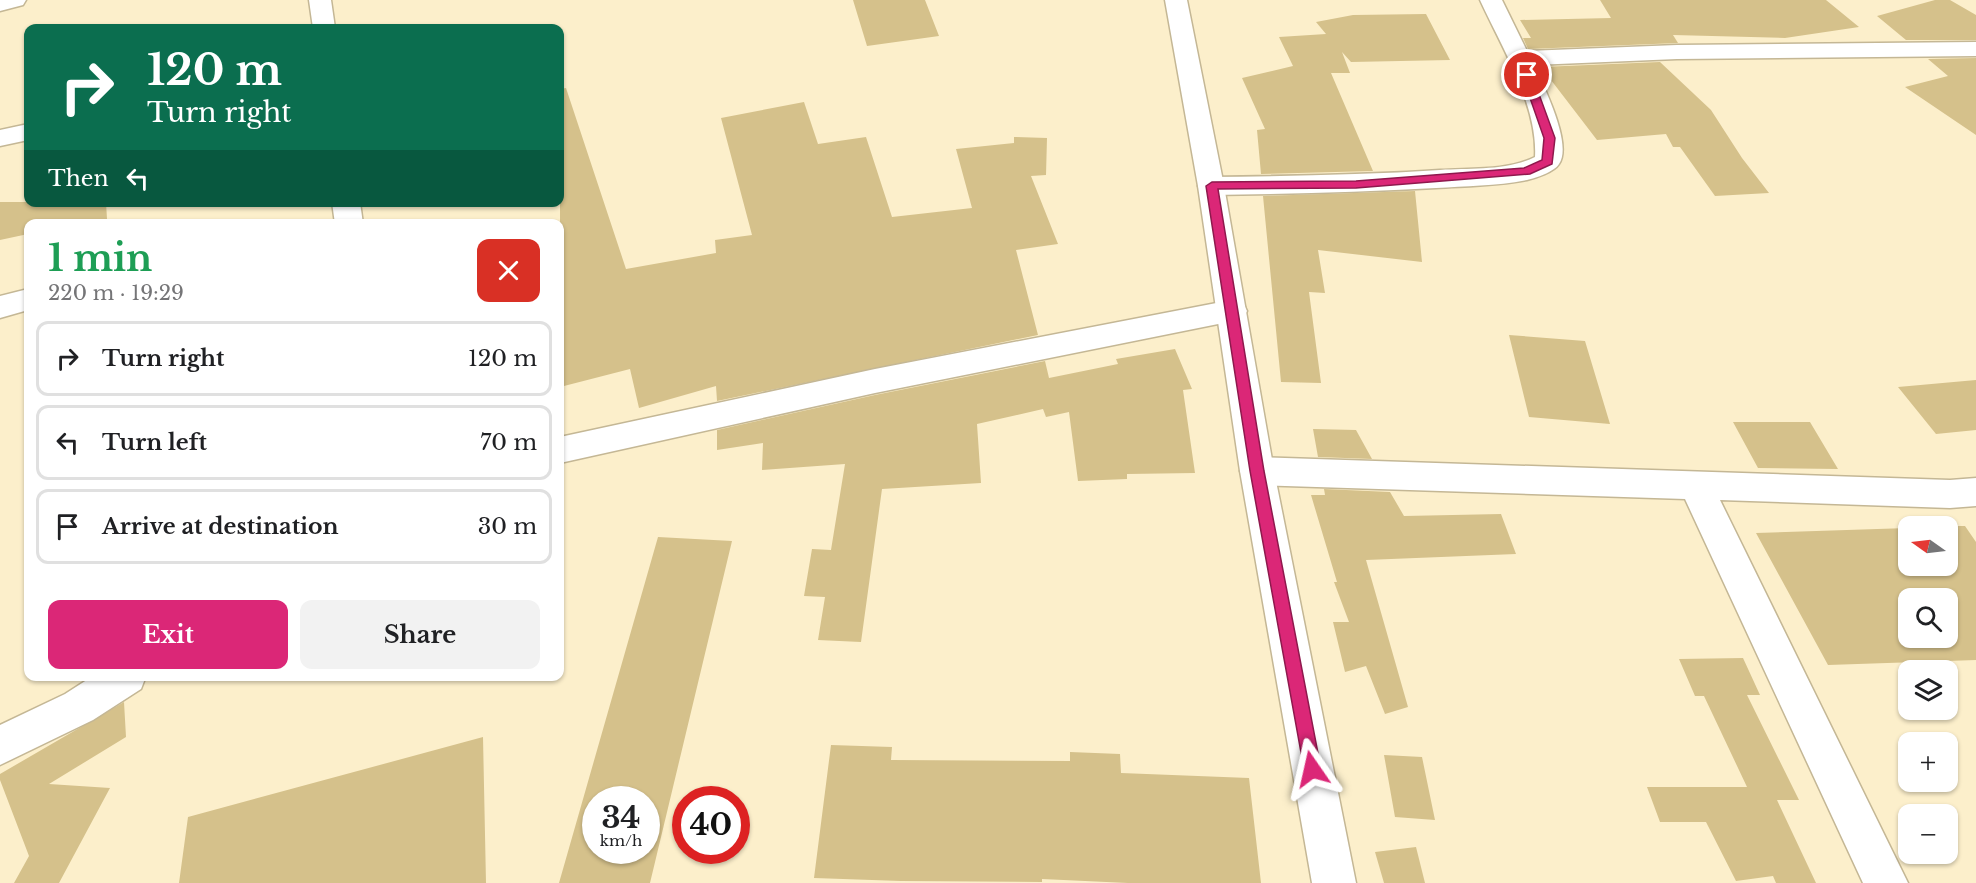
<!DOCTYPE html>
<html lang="en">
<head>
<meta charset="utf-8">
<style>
  :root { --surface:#fff; --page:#f2f2f2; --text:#202124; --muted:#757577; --line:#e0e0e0; --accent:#db2777 }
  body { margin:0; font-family:"Libre Baskerville",serif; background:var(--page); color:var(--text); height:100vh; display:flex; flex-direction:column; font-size:22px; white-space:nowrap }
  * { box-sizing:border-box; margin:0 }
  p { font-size:20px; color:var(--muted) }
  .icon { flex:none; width:33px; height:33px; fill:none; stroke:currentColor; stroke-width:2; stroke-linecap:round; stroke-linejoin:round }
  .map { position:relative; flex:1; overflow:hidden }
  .drawer { position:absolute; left:24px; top:219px; width:540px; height:462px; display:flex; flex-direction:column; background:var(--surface); border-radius:12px; box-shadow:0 2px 4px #0004 }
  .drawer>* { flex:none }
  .top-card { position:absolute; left:24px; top:24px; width:540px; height:183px; border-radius:12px; box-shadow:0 2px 4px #0004; background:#0b6e4f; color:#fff; overflow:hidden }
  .needle { width:39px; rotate:284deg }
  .tools { position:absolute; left:1898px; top:516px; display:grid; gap:12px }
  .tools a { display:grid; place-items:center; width:60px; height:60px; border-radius:12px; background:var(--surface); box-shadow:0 2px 4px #0004; font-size:30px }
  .speed { position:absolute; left:582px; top:786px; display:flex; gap:12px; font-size:30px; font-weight:700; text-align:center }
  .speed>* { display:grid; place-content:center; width:78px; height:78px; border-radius:50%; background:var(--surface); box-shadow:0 2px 4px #0004; line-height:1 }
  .speed small { font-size:15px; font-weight:400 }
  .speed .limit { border:9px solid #d22; background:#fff; color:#111 }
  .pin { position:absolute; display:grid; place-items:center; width:51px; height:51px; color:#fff; margin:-26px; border:3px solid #fff; border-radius:50%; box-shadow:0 2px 6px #0007 }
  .me { position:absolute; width:66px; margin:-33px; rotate:349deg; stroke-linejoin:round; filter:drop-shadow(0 0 4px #0008) }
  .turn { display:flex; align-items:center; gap:21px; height:126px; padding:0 24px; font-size:27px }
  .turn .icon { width:78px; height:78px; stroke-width:2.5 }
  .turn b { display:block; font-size:42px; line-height:51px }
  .then { display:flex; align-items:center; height:57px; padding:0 24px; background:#0003; gap:12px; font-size:22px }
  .round { display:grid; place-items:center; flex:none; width:63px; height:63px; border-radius:12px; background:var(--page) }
  .overview { display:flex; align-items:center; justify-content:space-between; height:102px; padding:0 24px }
  h1 { font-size:36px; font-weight:800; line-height:45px; color:#1e9e55 }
  .button { display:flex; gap:12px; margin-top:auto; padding:12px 24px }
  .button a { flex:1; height:69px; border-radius:12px; background:var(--accent); color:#fff; font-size:24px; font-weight:800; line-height:69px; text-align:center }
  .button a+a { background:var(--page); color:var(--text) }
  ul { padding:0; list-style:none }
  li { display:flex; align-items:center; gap:18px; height:75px; margin:0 12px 9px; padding:0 12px; border:3px solid var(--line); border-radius:12px }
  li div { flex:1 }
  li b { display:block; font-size:22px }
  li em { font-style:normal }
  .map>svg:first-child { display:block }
  .building { fill:#d5c18b; fill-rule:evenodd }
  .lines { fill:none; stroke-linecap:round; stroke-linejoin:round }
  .minor-casing { stroke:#c4b795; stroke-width:3 }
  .tertiary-casing { stroke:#c4b795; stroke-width:3 }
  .minor { fill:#fff; fill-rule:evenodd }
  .tertiary { fill:#fff; fill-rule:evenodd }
  .route { fill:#db2777; stroke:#8e194d; stroke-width:1.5 }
</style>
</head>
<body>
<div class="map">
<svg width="1976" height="883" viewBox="0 0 1976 883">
  <rect width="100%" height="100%" fill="#fcefcb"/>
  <path class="building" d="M853 0H925L939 36 867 46Z
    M1600 0H1826L1859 27 1785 38 1673 35 1678 43 1528 49 1523 38H1531L1520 20 1611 18Z
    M1935 0H1950L1976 15V40H1906L1877 16Z
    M1426 14 1450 60 1351 62 1342 52 1350 73H1331L1373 171 1261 174 1257 130 1265 129 1242 78 1293 66 1279 37 1326 34 1316 22 1353 15Z
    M1976 58V135L1905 87 1948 76 1928 59Z
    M1660 62 1711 110 1742 158 1769 193 1715 196 1680 147H1673L1666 134 1597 140 1541 67Z
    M566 88 626 269 716 253 715 240 752 235 721 118 804 102 818 144 866 137 892 217 972 208 956 149 1014 143V137L1047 138 1046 175 1031 176 1058 244 1016 250 1038 335 717 401 716 386 639 408 630 369 564 386 560 358V89Z
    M1415 191 1422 262 1318 250 1325 293 1309 292 1321 383 1281 382 1263 196Z
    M0 202H106L107 219 83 224H28V234L0 240Z
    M1509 335 1585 341 1610 424 1529 417Z
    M1175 349 1192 389 1183 390 1195 473 1127 474V479L1078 481 1069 412 1046 417 1043 409 977 424 981 483 882 489 861 642 818 640 825 597 804 596 812 549 831 550 845 464 762 470 763 443 717 450V430L875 395 1045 361 1049 378 1118 364 1116 359Z
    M1976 380V430L1936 434 1898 387Z
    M1733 422H1810L1838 469 1758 468Z
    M1313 429 1356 430 1372 459 1318 457Z
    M1324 489 1390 492 1404 516 1501 514 1516 554 1366 560 1408 707 1385 714 1366 666 1345 672 1333 622H1349L1334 582H1337L1311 495H1325Z
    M1944 526H1965L1976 542V660L1828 665 1756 533 1908 528V566H1947V526ZM1908 598H1947V638H1908Z
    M658 537 732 541 650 883H559ZM596 800H646V850H596Z
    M1743 658 1760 695H1747L1799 800H1777L1816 883H1776L1773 876 1736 881 1706 822H1660L1647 787H1747L1704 696H1695L1679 659Z
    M124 702 126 737 49 784 110 788 59 883H14L29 856 0 780V774Z
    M483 737 486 883H179L188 817Z
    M831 745 892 747 891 760 1070 761V752L1120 754 1121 773 1249 778 1261 883H1128L1042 879V882L901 881 814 878Z
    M1384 755 1422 757 1435 820 1395 817Z
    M1416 847 1425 883H1384L1375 852Z"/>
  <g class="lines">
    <g class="minor-casing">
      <path id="minor" d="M0 0H26L23 5 0 11Z
        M309 0H331L335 28H313Z
        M1480 0H1502L1527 51 1677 45 1976 42V56L1677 59 1534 65C1543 85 1573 144 1559 164 1554 172 1536 178 1527 180 1497 186 1465 186 1436 188 1361 192 1286 194 1211 195L1201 192 1198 186 1201 180 1211 177C1288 176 1364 175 1440 170 1471 168 1507 171 1535 157 1538 105 1501 46 1480 0Z
        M28 124V140L0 146V130Z
        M332 202H360L363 224H335Z
        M28 289V310L0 318V296Z
        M1232 300 1243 303 1247 311 1243 319 875 393 560 463V437L875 369Z
        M1257 457 1950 480 1976 478V506L1950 508 1720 500 1908 883H1863L1685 499 1257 485 1245 481 1240 471 1245 461Z
        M93 676H146L141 689 93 720 0 765V725L65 694Z"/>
    </g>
    <g class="tertiary-casing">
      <path id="tertiary" d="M1165 0H1187L1224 186 1274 471 1356 883H1312L1240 471 1198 186Z"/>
    </g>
    <use href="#minor" class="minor"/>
    <use href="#tertiary" class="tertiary"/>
  </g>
  <path class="route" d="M1527 72 1532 75 1555 138 1552 164 1530 174 1356 188 1218 189 1264 471 1321 769 1318 774 1312 777 1307 774 1304 769 1250 471 1206 186 1212 182 1356 181 1524 168 1542 160 1544 138 1522 75Z"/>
</svg>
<div class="tools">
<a><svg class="needle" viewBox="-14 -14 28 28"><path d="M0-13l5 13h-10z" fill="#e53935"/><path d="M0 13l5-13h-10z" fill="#757577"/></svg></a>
<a><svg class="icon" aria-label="search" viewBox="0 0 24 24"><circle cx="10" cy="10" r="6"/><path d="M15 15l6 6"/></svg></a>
<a><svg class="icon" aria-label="layers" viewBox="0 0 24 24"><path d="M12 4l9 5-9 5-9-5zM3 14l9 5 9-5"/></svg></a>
<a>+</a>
<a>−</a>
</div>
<div class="speed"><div>34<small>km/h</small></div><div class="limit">40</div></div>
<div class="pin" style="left:1527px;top:75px;background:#d93025"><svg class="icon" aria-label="arrive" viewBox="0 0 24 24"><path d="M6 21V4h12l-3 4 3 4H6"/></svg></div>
<svg class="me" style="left:1312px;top:769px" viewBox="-20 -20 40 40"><path d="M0-17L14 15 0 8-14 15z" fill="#db2777" stroke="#fff" stroke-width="4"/></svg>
<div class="top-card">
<div class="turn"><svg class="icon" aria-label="right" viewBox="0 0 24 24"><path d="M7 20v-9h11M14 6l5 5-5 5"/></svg><div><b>120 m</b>Turn right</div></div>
<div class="then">Then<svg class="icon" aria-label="left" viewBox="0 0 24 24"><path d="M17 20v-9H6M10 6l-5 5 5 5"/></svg></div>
</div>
<section class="drawer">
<div class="overview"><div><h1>1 min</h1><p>220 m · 19:29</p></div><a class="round" style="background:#d93025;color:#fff"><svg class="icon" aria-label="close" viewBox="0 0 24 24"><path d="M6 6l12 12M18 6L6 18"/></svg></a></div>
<ul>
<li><svg class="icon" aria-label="right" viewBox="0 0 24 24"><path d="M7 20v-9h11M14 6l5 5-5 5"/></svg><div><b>Turn right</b></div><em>120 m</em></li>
<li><svg class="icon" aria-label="left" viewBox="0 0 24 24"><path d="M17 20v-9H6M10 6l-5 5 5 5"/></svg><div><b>Turn left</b></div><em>70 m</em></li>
<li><svg class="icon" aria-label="arrive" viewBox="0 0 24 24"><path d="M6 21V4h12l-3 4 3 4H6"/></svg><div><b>Arrive at destination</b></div><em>30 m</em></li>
</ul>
<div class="button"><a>Exit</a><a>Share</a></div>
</section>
</div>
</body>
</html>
